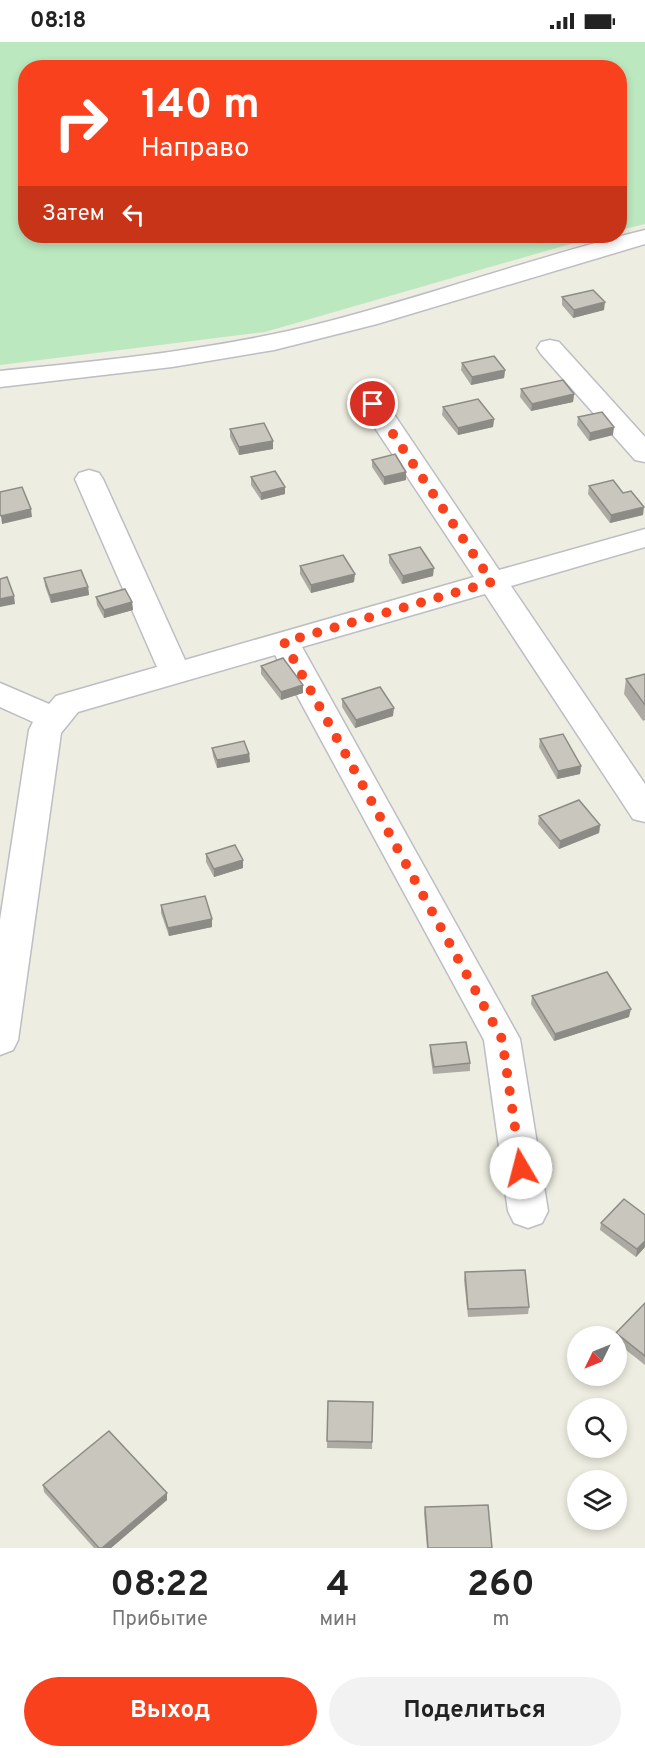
<!DOCTYPE html>
<html lang="ru">
<head>
<meta charset="utf-8">
<style>
  :root { --surface:#fff; --page:#f2f2f2; --text:#222; --muted:#767676; --accent:#f9421d }
  body { margin:0; font-family:Overpass,sans-serif; background:var(--page); color:var(--text); height:100vh; display:flex; flex-direction:column; font-size:22px; white-space:nowrap }
  * { box-sizing:border-box; margin:0 }
  p { font-size:20px; color:var(--muted) }
  .icon { flex:none; width:33px; height:33px; fill:none; stroke:currentColor; stroke-width:2; stroke-linecap:round; stroke-linejoin:round }
  .map { position:relative; height:1506px; overflow:hidden }
  .panel { display:flex; flex-direction:column; background:var(--surface); flex:1 }
  .panel>* { flex:none }
  .guide { position:absolute; left:18px; top:18px; width:609px; height:183px; border-radius:24px; box-shadow:0 3px 9px #0003; background:#f9421d; color:#fff; overflow:hidden }
  .needle { width:39px; rotate:227deg }
  .buttons { position:absolute; left:567px; top:1284px; display:grid; gap:12px }
  .buttons a { display:grid; place-items:center; width:60px; height:60px; border-radius:50%; background:var(--surface); box-shadow:0 3px 9px #0003; font-size:30px }
  .pin { position:absolute; display:grid; place-items:center; width:51px; height:51px; color:#fff; margin:-26px; border:3px solid #fff; border-radius:50%; box-shadow:0 2px 6px #0007 }
  .me { position:absolute; width:66px; margin:-33px; rotate:352deg; stroke-linejoin:round; filter:drop-shadow(0 0 4px #0008) }
  .turn { display:flex; align-items:center; gap:21px; height:126px; padding:0 24px; font-size:27px }
  .turn .icon { width:78px; height:78px; stroke-width:2.5 }
  .turn b { display:block; font-size:42px; line-height:51px }
  .then { display:flex; align-items:center; height:57px; padding:0 24px; background:#0003; gap:12px; font-size:22px }
  .eta { display:flex; justify-content:space-evenly; align-items:center; height:102px; text-align:center }
  .eta b { font-size:36px; font-weight:700; line-height:42px }
  .primary-button { display:flex; gap:12px; margin-top:auto; padding:12px 24px }
  .primary-button a { flex:1; height:69px; border-radius:36px; background:var(--accent); color:#fff; font-size:24px; font-weight:700; line-height:69px; text-align:center }
  .primary-button a+a { background:var(--page); color:var(--text) }
  .status { display:flex; justify-content:space-between; align-items:center; height:42px; padding:0 30px; background:var(--surface); direction:ltr }
  .status svg { height:16px; fill:currentColor }
  .map>svg:first-child { display:block }
  .green { fill:#bbe8bf }
  .lines { fill:none; stroke-linecap:round; stroke-linejoin:round }
  .minor-casing { stroke:#bcbec4; stroke-width:3 }
  .minor { fill:#fff; fill-rule:evenodd }
  .wall { fill:#adaaa3 }
  .shaded-wall { fill:#8d8b85 }
  .building { fill:#c9c6be; stroke:#8d8b85; stroke-width:1.5 }
  .route { stroke:#f9421d; stroke-width:10; stroke-dasharray:0 18 }
</style>
</head>
<body>
<div class="status"><b>08:18</b><svg viewBox="0 0 49 12"><path d="M0 12V9h3v3zM5 12V6h3v6zM10 12V3h3v9zM15 12V0h3v12zM26 1h20v11H26zM47 4h2v5h-2z"/></svg></div>
<div class="map">
<svg width="645" height="1506" viewBox="0 0 645 1506">
  <rect width="100%" height="100%" fill="#eeede1"/>
  <path class="green" d="M0 0H645V182L620 188V26H26V194H598L265 290 0 323Z"/>
  <g class="lines">
    <g class="minor-casing">
      <path id="minor" d="M645 188V202L377 282 274 308 172 325 0 345V329C107 318 214 308 318 282 428 254 535 215 645 188Z
        M550 298 559 300 645 395V420L635 418 541 312 537 306 541 300Z
        M373 354 383 356 499 528 645 487V505L511 544 645 742V780L633 777 485 552 302 605 520 997 548 1169 542 1181 528 1186 514 1181 508 1169 484 998 275 613 78 670 61 691 18 998 13 1008 0 1013V878L29 688 33 680 0 665V641L49 662 56 654 157 625 75 437 79 431 89 428 99 431 103 437 185 618 474 535 359 362 363 356Z"/>
    </g>
    <use href="#minor" class="minor"/>
  </g>
  <path class="wall" d="M562 255 604 268 573 276 562 263Z
    M462 321 505 328 504 336 471 343 461 328Z
    M521 347 574 352 573 360 531 369 520 355Z
    M443 365 494 377 493 385 458 393 442 373Z
    M578 375 613 393 589 399 577 383Z
    M230 387 273 407 239 413 230 395Z
    M372 418 406 430V438L384 443 372 425Z
    M251 435 285 445V452L261 458 251 443Z
    M589 444 623 451 643 473 610 481 588 452Z
    M389 513 433 534 402 542 389 521Z
    M300 524 354 540 311 551 300 532Z
    M44 536 88 545 89 553 51 561 45 544Z
    M96 555 132 560 133 568 104 576 97 563Z
    M261 624 303 651 281 658 261 632Z
    M645 632V678L643 679 624 652 626 637Z
    M342 657 393 674 355 686 342 665Z
    M540 697 581 724 580 732 557 737 539 705Z
    M212 706 249 712 250 720 217 726 213 714Z
    M539 774 600 783 599 791 559 807 538 782Z
    M206 812 243 826 214 835 206 820Z
    M161 863 212 885 169 894 161 871Z
    M532 954 629 975 554 999 531 962Z
    M430 1003 470 1021V1029L433 1032 430 1011Z
    M645 1173V1205L636 1215 600 1188 601 1181Z
    M465 1230 529 1265 528 1272 468 1275 464 1238Z
    M645 1261V1323L616 1300V1294H615L616 1291Z
    M328 1359 373 1360 372 1407 327 1406Z
    M43 1443 167 1458 111 1506H94L44 1450Z
    M425 1465 492 1506H427L424 1471Z"/>
  <path class="shaded-wall" d="M605 260 604 268 573 276 574 268Z
    M505 328 504 336 471 343 472 335Z
    M574 352 573 360 531 369 532 362Z
    M494 377 493 385 458 393V386Z
    M614 385 613 393 589 399 590 391Z
    M273 399V407L239 413V405Z
    M406 430V438L384 443V435Z
    M285 445V452L261 458V451Z
    M644 465 643 473 610 481 611 473Z
    M31 467 32 475 2 482 1 474Z
    M434 526 433 534 402 542 403 534Z
    M355 532 354 540 311 551V543Z
    M88 545 89 553 51 561 50 553Z
    M14 554 15 562 0 565V557Z
    M132 560 133 568 104 576V568Z
    M303 643V651L281 658V650Z
    M394 666 393 674 355 686 356 678Z
    M249 712 250 720 217 726V718Z
    M581 724 580 732 557 737 558 729Z
    M600 783 599 791 559 807 560 799Z
    M243 818V826L214 835V827Z
    M212 877V885L169 894 168 886Z
    M631 967 629 975 554 999 555 992Z
    M645 1199V1205L636 1215 637 1207Z
    M167 1451V1458L111 1506H102Z"/>
  <path class="building" d="M593 248 605 260 574 268 562 255Z
    M494 314 505 328 472 335 462 321Z
    M563 338 574 352 532 362 521 347Z
    M478 357 494 377 458 386 443 365Z
    M602 370 614 385 590 391 578 375Z
    M264 381 273 399 239 405 230 387Z
    M395 412 406 430 384 435 372 418Z
    M275 429 285 445 261 451 251 435Z
    M613 438 623 451 631 449 644 465 611 473 589 444Z
    M22 445 31 467 1 474 0 472V450Z
    M420 505 434 526 403 534 389 513Z
    M343 513 355 532 311 543 300 524Z
    M81 528 88 545 50 553 44 536Z
    M7 535 14 554 0 557V537Z
    M125 547 132 560 104 568 96 555Z
    M283 616 303 643 281 650 261 624Z
    M645 632V663L626 637Z
    M380 645 394 666 356 678 342 657Z
    M563 692 581 724 558 729 540 697Z
    M244 699 249 712 217 718 212 706Z
    M579 758 600 783 560 799 539 774Z
    M235 803 243 818 214 827 206 812Z
    M205 854 212 877 168 886 161 863Z
    M607 930 631 967 555 992 532 954Z
    M466 1000 470 1021 434 1025 430 1003Z
    M624 1157 645 1173V1199L637 1207 601 1181Z
    M525 1228 529 1265 468 1267 465 1230Z
    M645 1261V1314L616 1291Z
    M328 1359 373 1360 372 1400 327 1399Z
    M109 1389 167 1451 102 1506H99L43 1443Z
    M488 1463 492 1506H428L425 1465Z"/>
  <g class="lines">
    <path class="route" d="M373 362 492 540 284 600 502 997 521 1126"/>
  </g>
</svg>
<div class="buttons">
<a><svg class="needle" viewBox="-14 -14 28 28"><path d="M0-13l5 13h-10z" fill="#e53935"/><path d="M0 13l5-13h-10z" fill="#767676"/></svg></a>
<a><svg class="icon" aria-label="search" viewBox="0 0 24 24"><circle cx="10" cy="10" r="6"/><path d="M15 15l6 6"/></svg></a>
<a><svg class="icon" aria-label="layers" viewBox="0 0 24 24"><path d="M12 4l9 5-9 5-9-5zM3 14l9 5 9-5"/></svg></a>
</div>
<div class="pin" style="left:373px;top:362px;background:#d93025"><svg class="icon" aria-label="arrive" viewBox="0 0 24 24"><path d="M6 21V4h12l-3 4 3 4H6"/></svg></div>
<svg class="me" style="left:521px;top:1126px" viewBox="-20 -20 40 40"><circle r="19" fill="#fff"/><path d="M0-13L10 11 0 6-10 11z" fill="#f9421d"/></svg>
<div class="guide">
<div class="turn"><svg class="icon" aria-label="right" viewBox="0 0 24 24"><path d="M7 20v-9h11M14 6l5 5-5 5"/></svg><div><b>140 m</b>Направо</div></div>
<div class="then">Затем<svg class="icon" aria-label="left" viewBox="0 0 24 24"><path d="M17 20v-9H6M10 6l-5 5 5 5"/></svg></div>
</div>
</div>
<section class="panel">
<div class="eta">
<div><b>08:22</b><p>Прибытие</p></div>
<div><b>4</b><p>мин</p></div>
<div><b>260</b><p>m</p></div>
</div>
<div class="primary-button"><a>Выход</a><a>Поделиться</a></div>
</section>
</body>
</html>
